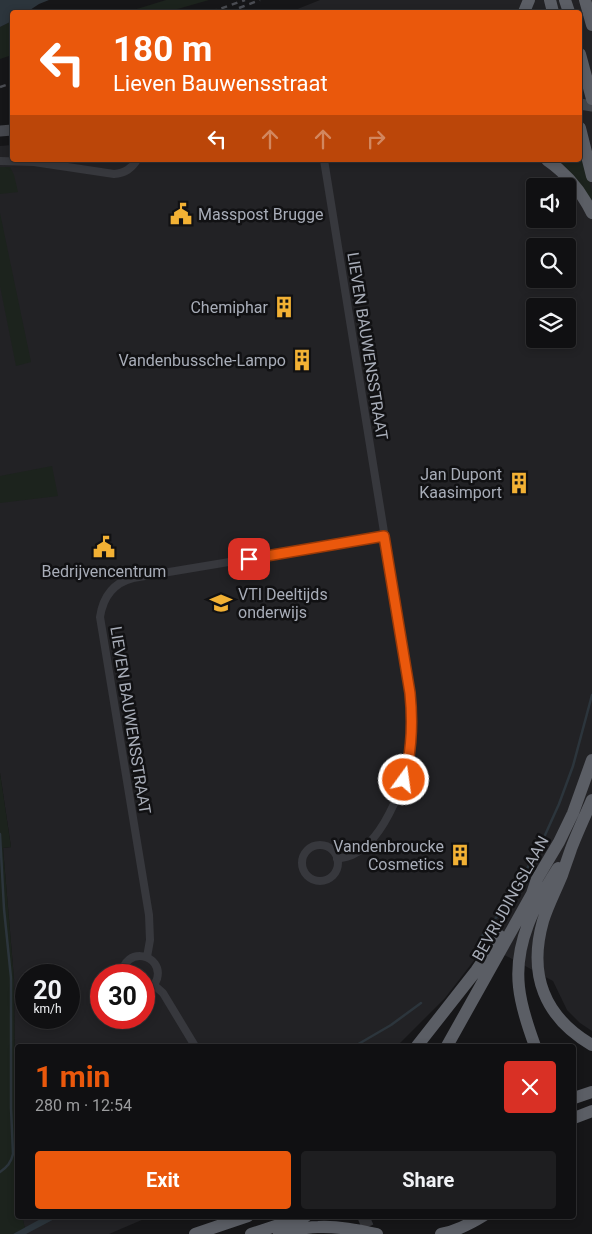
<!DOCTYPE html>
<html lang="en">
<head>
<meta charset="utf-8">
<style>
  :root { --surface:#101012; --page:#1e1e20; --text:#f1f3f6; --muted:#9c9d9f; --line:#303032; --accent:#ea580c }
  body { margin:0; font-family:Roboto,sans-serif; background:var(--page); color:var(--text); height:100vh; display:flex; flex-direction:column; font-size:19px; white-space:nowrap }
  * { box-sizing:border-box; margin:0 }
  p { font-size:16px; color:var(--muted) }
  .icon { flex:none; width:28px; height:28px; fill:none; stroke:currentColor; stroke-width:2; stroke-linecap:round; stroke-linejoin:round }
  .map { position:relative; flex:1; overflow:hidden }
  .details { position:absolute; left:15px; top:1044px; width:561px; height:175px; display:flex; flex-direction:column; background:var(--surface); border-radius:5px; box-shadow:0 2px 8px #0003,0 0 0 1px var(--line) }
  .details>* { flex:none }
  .banner { position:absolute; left:10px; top:10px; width:572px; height:152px; border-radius:5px; box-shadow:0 2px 8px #0003,0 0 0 1px var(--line); background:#ea580c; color:#fff; overflow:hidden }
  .tools { position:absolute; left:526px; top:178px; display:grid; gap:10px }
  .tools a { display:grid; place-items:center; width:50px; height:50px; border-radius:5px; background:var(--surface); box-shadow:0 2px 8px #0003,0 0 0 1px var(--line); font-size:25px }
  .speed { position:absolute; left:15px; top:964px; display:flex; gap:10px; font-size:25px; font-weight:700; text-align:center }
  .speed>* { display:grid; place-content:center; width:65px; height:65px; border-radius:50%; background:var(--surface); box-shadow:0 2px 8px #0003,0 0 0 1px var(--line); line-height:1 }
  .speed small { font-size:12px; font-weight:400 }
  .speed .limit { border:8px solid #d22; background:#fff; color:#111 }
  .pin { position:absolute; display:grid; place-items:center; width:42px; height:42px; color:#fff; margin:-21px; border-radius:10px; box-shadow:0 2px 8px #0006 }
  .me { position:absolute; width:55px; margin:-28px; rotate:14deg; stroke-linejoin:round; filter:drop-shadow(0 0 4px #0008) }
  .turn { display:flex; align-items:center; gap:18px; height:105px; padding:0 20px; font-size:22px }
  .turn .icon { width:65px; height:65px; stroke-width:2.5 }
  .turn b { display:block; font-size:35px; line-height:42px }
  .lanes { display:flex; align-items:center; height:48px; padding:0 20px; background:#0003; justify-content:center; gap:25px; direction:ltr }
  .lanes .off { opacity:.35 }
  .round { display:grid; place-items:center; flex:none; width:52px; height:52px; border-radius:5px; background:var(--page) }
  .overview { display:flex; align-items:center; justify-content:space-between; height:85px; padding:0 20px }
  h1 { font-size:30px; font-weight:700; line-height:38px; color:var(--accent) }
  .cta { display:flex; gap:10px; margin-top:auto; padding:10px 20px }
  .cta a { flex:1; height:58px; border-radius:5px; background:var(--accent); color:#fff; font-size:20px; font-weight:700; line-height:58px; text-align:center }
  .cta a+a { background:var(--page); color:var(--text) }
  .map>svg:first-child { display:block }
  .built { fill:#222225; fill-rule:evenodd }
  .green { fill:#1c231d }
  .water { fill:#2c353c }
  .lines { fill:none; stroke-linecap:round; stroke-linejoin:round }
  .stream { stroke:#2c353c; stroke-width:2.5 }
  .trunk-tunnel { stroke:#333438; stroke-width:12; stroke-dasharray:12 6; stroke-linecap:butt }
  .minor { stroke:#37383d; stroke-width:8 }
  .secondary { stroke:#45474d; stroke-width:11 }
  .trunk { stroke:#5b5e65; stroke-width:12 }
  .rail { stroke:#4a4c52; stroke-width:2.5; stroke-dasharray:6 5; stroke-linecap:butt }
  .route-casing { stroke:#983908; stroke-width:12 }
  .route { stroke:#ea580c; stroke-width:9 }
  .labels { text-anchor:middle; stroke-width:5; stroke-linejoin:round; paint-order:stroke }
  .poi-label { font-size:16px; fill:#a8adb8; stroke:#111113; text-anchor:end }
  .street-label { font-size:16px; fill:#a8adb8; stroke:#111113 }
</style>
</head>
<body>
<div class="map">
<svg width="592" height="1234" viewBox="0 0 592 1234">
  <rect width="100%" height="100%" fill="#161618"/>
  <path class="built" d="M320 0H592V1031L580 1023 567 1010 553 981 486 945 445 998 397 1046H18L17 1195 16 1187 14 979 3 848 11 847 0 773V146L12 145V160H580V12H290ZM535 186H568V219H535ZM535 246H568V279H535ZM535 306H568V339H535ZM26 975H69V1018H26ZM101 975H144V1018H101Z
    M22 1216H151L109 1234H26Z"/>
  <path class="green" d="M166 0H209L167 12H127Z
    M12 21V55L0 59V27Z
    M580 145 592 192V201L553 160H580Z
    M0 167H10L14 175 18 192 0 194Z
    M0 213 31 362 16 366 0 286Z
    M52 466 58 496 0 503V476Z
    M0 773 11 847 3 848 14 979 16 1187 17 1195 18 1216H22L25 1228 13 1234H0Z"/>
  <path class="water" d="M0 0H49L39 4 27 12H12V21L0 27Z
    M46 1216H60L26 1234H13Z"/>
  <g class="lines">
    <path class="stream" d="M0 834 4 909 11 978V1108L13 1154C11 1163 7 1167 0 1172
      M479 940 508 902 541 844 559 804 573 766 592 695
      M355 1046 391 1025 421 1003"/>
    <path class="trunk-tunnel" d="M363 1216 371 1234"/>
    <path class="minor" d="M324 160 410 693C412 709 413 724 412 740 409 774 386 840 352 855 347 857 341 858 337 859
      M0 161 34 162 114 174C125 173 131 169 137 160
      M302 863a18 18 0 1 1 36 0a18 18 0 1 1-36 0Z
      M147 957 150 940 149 915 100 617C103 597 113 583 133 578L385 536
      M122 975C124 945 164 954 157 979 155 986 150 989 144 991
      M154 985 163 993 195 1046"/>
    <path class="secondary" d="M580 104 592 106
      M0 131 12 130"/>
    <path class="trunk" d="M550 0 553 12
      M565 0 569 12
      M585 0 592 25
      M524 12 529 0
      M580 54 592 99
      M580 128 592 176
      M547 160C566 173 582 193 592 213
      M592 800C585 816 577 833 571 849 568 858 565 866 562 875 556 890 548 905 543 921 528 974 544 1017 592 1045
      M417 1046 476 971 500 936
      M447 1046 532 894 537 879 559 842 573 813 592 760
      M535 1046C528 1027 521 1007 519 987 514 943 535 904 558 868
      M574 1098 592 1092
      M574 1118 592 1111
      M195 1234 248 1216
      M251 1234 306 1216
      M279 1234C292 1231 304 1227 318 1227 338 1226 358 1230 377 1234
      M441 1234C456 1231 470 1224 483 1216"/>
    <path class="rail" d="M239 8 260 0
      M211 12 245 0
      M0 87 12 83"/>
  </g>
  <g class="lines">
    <g class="route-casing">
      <path id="route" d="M249 559 384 536 410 693C413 723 412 751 404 780"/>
    </g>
    <use href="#route" class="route"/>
  </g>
  <defs>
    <g id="civic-bare" transform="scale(1.725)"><path d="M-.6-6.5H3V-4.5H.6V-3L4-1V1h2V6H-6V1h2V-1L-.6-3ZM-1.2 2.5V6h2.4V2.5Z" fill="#f2b134" stroke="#111113" stroke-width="2.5" paint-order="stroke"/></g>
    <g id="building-bare" transform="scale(1.725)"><path d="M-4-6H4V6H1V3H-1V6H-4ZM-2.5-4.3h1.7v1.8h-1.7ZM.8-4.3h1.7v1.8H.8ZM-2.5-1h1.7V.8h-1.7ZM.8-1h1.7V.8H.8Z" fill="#f2b134" stroke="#111113" stroke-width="2.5" paint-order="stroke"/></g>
    <g id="school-bare" transform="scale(1.725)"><path d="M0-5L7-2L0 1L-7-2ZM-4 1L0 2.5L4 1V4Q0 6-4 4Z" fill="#f2b134" stroke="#111113" stroke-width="2.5" paint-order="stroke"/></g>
  </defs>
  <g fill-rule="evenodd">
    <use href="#civic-bare" x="181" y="214"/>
    <use href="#building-bare" x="284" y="307"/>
    <use href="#building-bare" x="302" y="360"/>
    <use href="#building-bare" x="519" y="483"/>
    <use href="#civic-bare" x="104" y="547"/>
    <use href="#school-bare" x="221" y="603"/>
    <use href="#building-bare" x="460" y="855"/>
  </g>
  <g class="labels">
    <g class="poi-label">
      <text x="198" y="220" text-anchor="start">Masspost Brugge</text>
      <text x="268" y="313">Chemiphar</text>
      <text x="286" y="366">Vandenbussche-Lampo</text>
      <text x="502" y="480">Jan Dupont<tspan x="502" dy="18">Kaasimport</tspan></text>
      <text x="104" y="577" text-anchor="middle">Bedrijvencentrum</text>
      <text x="238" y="600" text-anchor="start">VTI Deeltijds<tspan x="238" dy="18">onderwijs</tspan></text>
      <text x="444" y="852">Vandenbroucke<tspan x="444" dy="18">Cosmetics</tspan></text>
    </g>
    <g class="street-label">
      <text transform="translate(368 346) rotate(81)" y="6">LIEVEN BAUWENSSTRAAT</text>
      <text transform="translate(131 720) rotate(81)" y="6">LIEVEN BAUWENSSTRAAT</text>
      <text transform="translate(510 898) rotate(-61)" y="6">BEVRIJDINGSLAAN</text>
    </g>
  </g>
</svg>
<div class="tools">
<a><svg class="icon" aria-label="sound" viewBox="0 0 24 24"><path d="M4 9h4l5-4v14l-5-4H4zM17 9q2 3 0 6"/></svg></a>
<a><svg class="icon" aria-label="search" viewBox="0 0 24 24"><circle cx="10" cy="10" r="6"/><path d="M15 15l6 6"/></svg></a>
<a><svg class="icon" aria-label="layers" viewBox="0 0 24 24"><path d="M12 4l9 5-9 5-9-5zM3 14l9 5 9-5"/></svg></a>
</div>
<div class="speed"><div>20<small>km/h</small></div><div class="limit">30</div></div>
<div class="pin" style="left:249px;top:559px;background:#d93025"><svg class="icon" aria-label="arrive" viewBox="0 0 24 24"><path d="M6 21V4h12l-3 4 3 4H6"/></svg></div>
<svg class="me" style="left:404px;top:780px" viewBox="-20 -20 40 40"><circle r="17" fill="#ea580c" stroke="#fff" stroke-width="3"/><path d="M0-11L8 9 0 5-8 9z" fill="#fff"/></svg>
<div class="banner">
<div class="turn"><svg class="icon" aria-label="left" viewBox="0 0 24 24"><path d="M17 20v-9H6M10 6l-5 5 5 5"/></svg><div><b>180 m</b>Lieven Bauwensstraat</div></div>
<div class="lanes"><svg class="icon" aria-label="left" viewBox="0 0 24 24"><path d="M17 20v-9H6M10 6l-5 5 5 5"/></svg><svg class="icon off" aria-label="ahead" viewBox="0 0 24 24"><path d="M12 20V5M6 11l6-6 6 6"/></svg><svg class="icon off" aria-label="ahead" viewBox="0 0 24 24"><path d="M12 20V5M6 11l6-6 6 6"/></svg><svg class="icon off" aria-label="right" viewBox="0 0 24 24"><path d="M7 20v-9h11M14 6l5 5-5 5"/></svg></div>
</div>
<section class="details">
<div class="overview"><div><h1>1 min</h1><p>280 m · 12:54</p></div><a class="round" style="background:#d93025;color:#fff"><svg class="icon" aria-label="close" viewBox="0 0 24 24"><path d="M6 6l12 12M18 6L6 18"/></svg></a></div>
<div class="cta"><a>Exit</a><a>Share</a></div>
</section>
</div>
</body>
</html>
